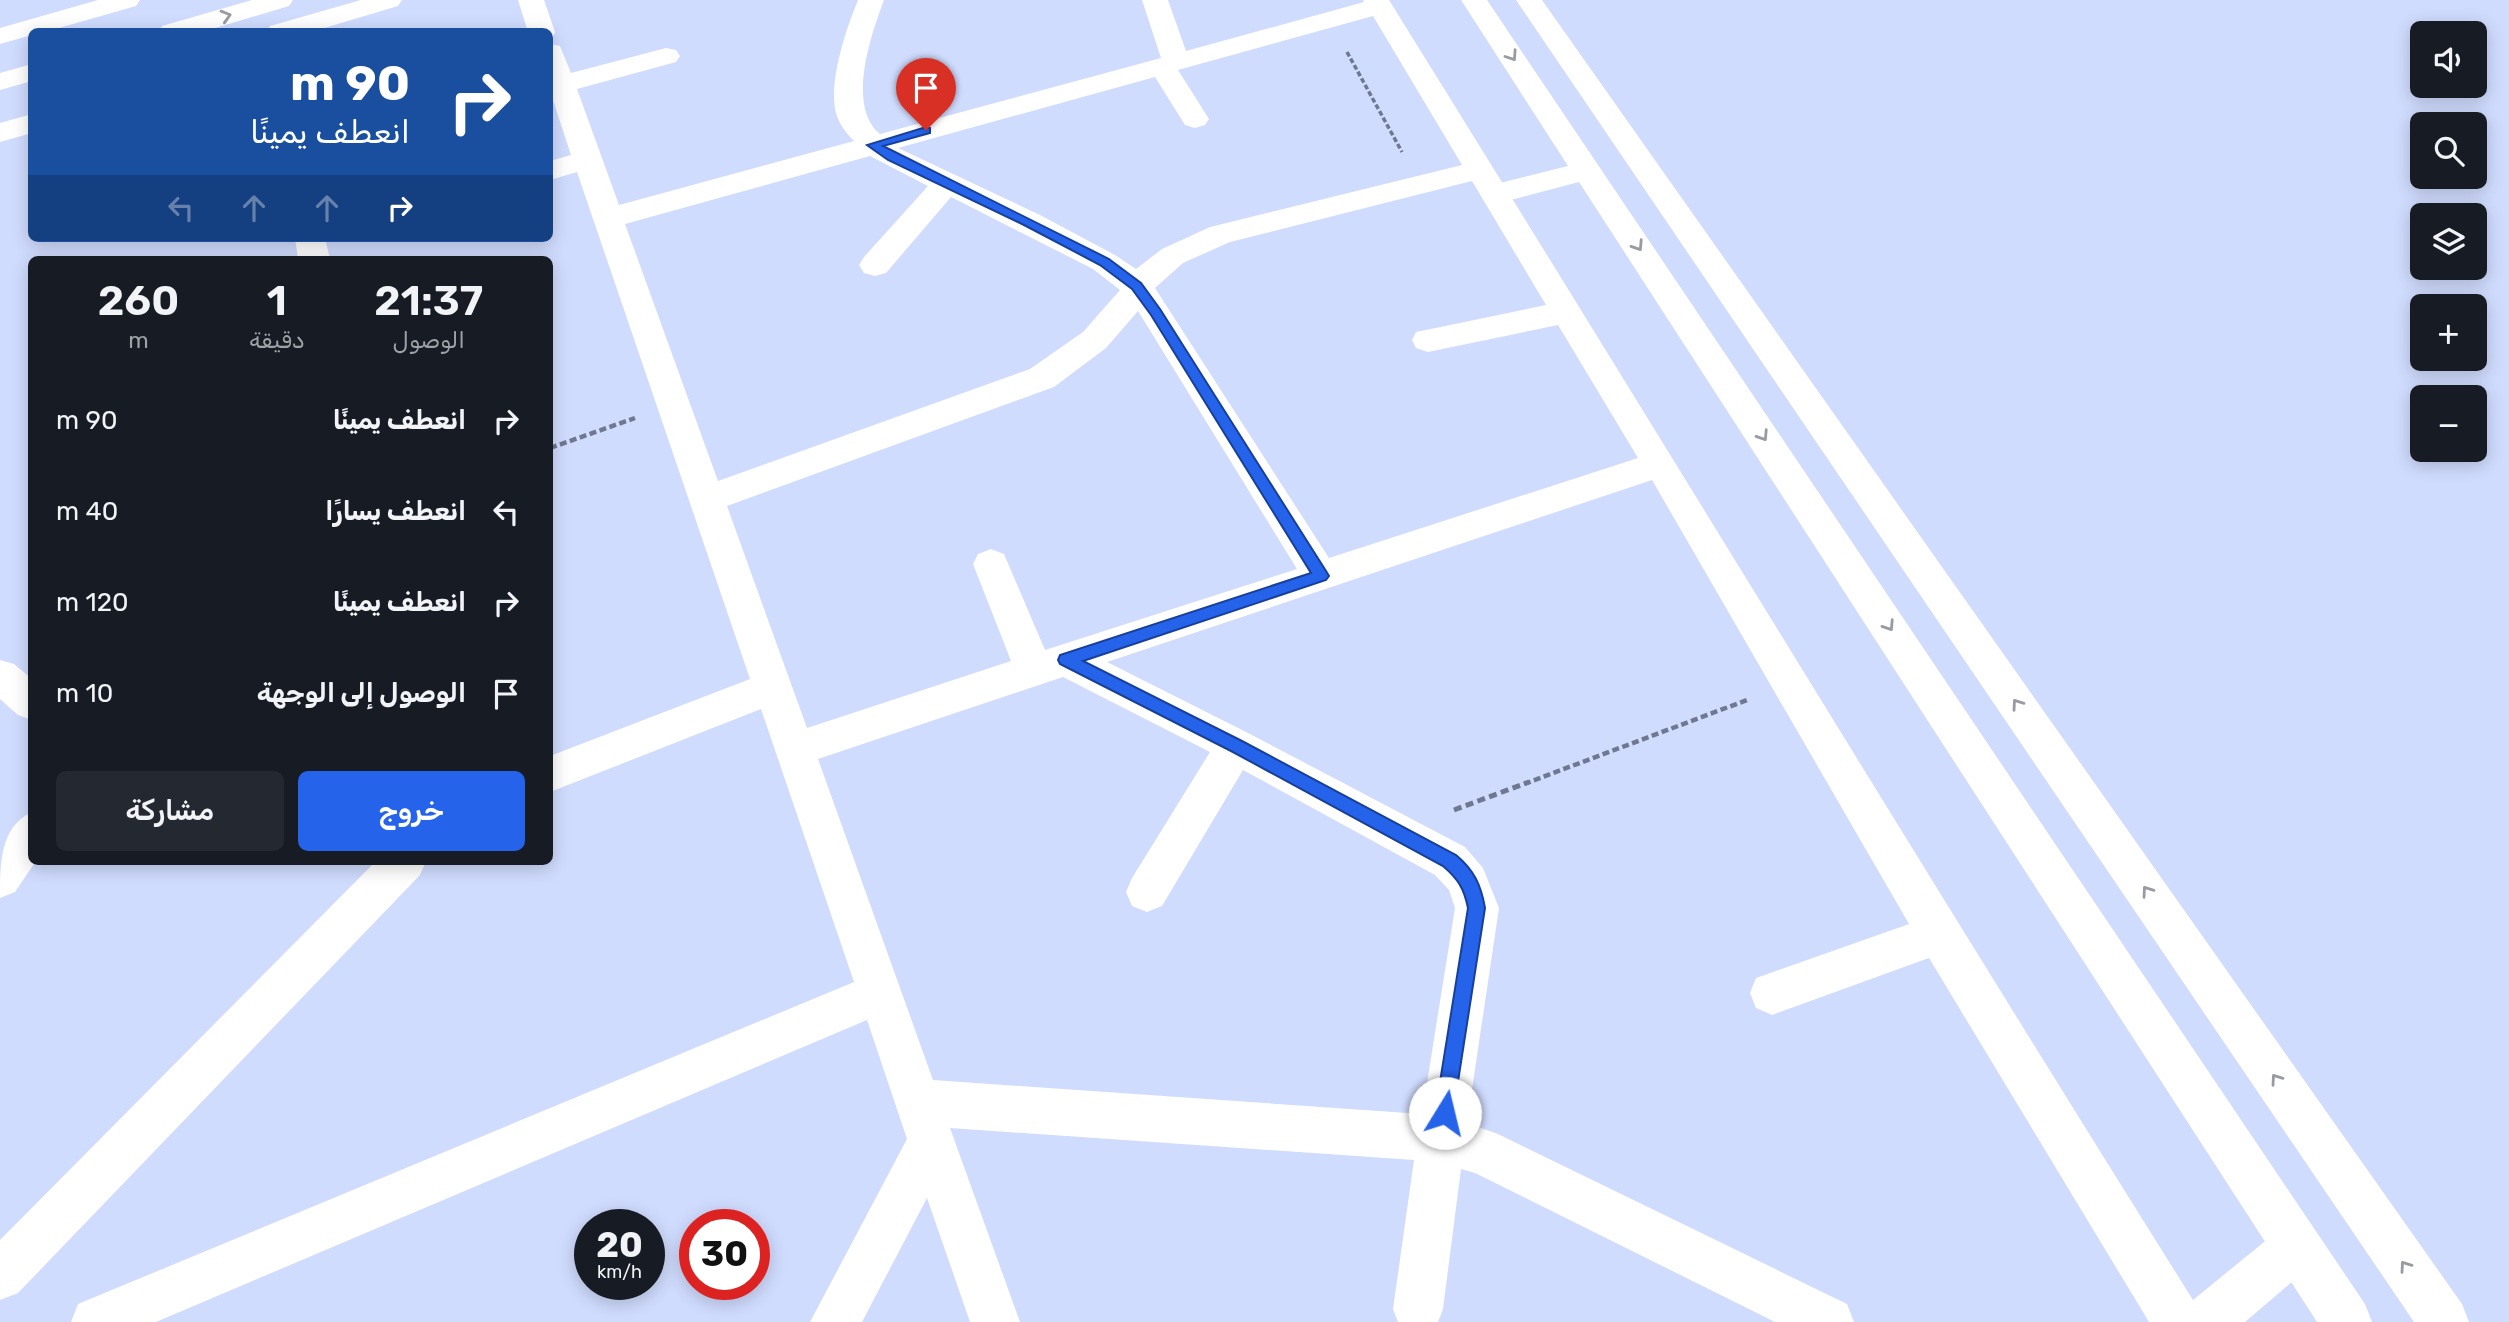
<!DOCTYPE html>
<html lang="ar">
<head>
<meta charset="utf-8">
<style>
  :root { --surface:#171b24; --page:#242831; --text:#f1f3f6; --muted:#9ea1a6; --accent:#2563eb }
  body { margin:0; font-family:Rubik,Cairo,sans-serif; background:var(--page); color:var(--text); direction:rtl; height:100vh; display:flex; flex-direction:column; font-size:26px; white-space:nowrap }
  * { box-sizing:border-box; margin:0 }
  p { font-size:23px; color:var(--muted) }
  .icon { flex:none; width:38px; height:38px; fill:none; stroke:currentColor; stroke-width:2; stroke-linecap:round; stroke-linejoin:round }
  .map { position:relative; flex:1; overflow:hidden; direction:ltr }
  .sheet { position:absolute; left:28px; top:256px; width:525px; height:609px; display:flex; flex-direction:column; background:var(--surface); border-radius:10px; box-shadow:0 4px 18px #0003; direction:rtl }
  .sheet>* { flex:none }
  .banner { position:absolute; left:28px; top:28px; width:525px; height:214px; border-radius:10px; box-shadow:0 4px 18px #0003; direction:rtl; background:#1a4fa0; color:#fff; overflow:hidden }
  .controls { position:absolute; left:2410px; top:21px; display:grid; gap:14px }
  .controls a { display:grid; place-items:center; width:77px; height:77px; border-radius:10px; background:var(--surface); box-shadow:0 4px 18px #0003; font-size:35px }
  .speed { position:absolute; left:574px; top:1209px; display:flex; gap:14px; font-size:35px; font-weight:700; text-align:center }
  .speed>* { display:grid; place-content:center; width:91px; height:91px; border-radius:50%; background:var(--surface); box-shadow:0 4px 18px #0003; line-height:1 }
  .speed small { font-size:18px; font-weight:400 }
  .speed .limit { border:10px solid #d22; background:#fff; color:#111 }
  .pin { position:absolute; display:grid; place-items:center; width:60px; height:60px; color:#fff; margin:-72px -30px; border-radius:50% 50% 50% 0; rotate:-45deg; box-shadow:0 0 7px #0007 }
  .pin .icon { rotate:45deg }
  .me { position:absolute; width:77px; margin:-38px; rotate:9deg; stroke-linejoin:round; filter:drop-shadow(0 0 5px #0008) }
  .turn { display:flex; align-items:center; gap:24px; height:147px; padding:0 28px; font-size:32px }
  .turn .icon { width:91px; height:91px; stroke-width:2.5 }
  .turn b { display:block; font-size:49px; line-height:60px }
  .lanes { display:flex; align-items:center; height:66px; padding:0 28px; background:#0003; justify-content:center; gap:35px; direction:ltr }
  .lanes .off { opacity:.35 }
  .eta { display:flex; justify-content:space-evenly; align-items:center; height:119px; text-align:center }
  .eta b { font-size:42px; font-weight:600; line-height:49px }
  .action { display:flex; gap:14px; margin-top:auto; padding:14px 28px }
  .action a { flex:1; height:80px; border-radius:10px; background:var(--accent); color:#fff; font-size:28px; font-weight:600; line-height:80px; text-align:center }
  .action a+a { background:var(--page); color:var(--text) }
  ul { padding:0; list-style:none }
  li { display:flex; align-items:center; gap:21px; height:91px; padding:0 28px }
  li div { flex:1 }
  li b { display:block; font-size:26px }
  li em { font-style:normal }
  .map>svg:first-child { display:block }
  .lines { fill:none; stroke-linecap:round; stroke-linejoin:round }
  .path-far2 { stroke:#6f7890; stroke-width:3.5; stroke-dasharray:5 2.5; stroke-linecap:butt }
  .path-far1 { stroke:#6f7890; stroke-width:4.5; stroke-dasharray:7 3.5; stroke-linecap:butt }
  .path { stroke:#6f7890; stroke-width:5; stroke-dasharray:8 4.5; stroke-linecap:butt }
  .minor { fill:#fff; fill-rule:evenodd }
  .major { fill:#fff; fill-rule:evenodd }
  .highway { fill:#fff; fill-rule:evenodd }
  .oneway { stroke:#989ba2 }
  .route { fill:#2563eb; stroke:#184099; stroke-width:2 }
</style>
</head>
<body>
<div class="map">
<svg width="2509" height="1322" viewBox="0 0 2509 1322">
  <rect width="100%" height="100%" fill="#d0dcfe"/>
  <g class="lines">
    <path class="path-far2" d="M1347 52 1402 152"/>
    <path class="path-far1" d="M550 448 635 418
      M1524 784 1747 700"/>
    <path class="path" d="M1454 810 1529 782"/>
    <path class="minor" d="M361 0H402L398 6 311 32H267L270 26Z
      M518 0H544L555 32 552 38 550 32H528Z
      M858 0H884C871 35 846 106 880 134L1161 58 1142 0H1168L1186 51 1364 2 1363 0H1389C1658 432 1922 868 2193 1300L2280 1229 2297 1221 2314 1229 2322 1246 2314 1263 2245 1322H2149L1929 958 1772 1015 1756 1008 1750 993 1756 978 1909 924 1652 480 1107 662 1250 734 1465 847 1483 868 1499 908 1467 1123 1498 1134 1847 1304 1854 1322H1775L1475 1173 1461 1169 1443 1309 1438 1322H1398L1393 1309 1414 1160 950 1128 1020 1322H970L927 1198 862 1322H810L907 1139 867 1020 156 1322H71L78 1304 854 982 761 709 550 792V756L750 679 577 172 550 180V161L571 155 550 91V44L560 46 571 73 666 48 676 50 680 56 676 62 577 89 619 205 854 141C846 133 839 124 836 113 828 83 846 29 858 0ZM1373 16 1462 165 1210 227 1162 249 1136 269 1115 255 1040 215 898 148 1155 77 1185 125 1195 128 1205 125 1209 119 1178 70ZM870 156 928 186 864 257 859 265 864 273 875 276 886 273 951 197 1093 269 1120 290 1083 332 1030 369 718 481 625 224ZM1472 181 1546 305 1416 332 1412 340 1416 348 1428 352 1558 325 1638 458 1329 558 1155 288 1183 263 1230 242ZM1138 311 1297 569 1045 650 1004 554 991 549 978 554 973 564 1011 661 807 728 727 506 1054 387 1106 348ZM1063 677 1210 752 1132 878 1126 892 1132 906 1147 912 1162 906 1243 770 1435 875 1449 890 1455 908 1422 1114 933 1080 818 759Z
      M32 114V133L0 142V123Z
      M295 238H325L330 259H298Z
      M0 660 14 664 32 679V720L18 715 0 699Z
      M32 812V861H36L15 892 0 898C0 863 0 827 32 812Z
      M376 861H426L420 875 18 1293 0 1300V1240Z"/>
    <path class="major" d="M1461 0H1487L2365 1304 2372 1322H2317L1579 182 1495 204 1484 201 1480 194 1484 187 1568 166Z
      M1516 0H1542L2462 1304 2469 1322H2414Z"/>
    <path class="highway" d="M98 0H140L136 6 45 32H32V35L0 44V28Z
      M252 0H293L289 6 202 32H159L162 26Z
      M32 64V81L0 90V73Z"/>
  </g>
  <defs><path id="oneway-chevron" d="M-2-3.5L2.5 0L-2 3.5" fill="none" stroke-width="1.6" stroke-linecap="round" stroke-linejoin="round" transform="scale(1.75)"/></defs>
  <g class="oneway">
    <use href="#oneway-chevron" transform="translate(226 16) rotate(-16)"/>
    <use href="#oneway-chevron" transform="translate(1512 56) rotate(56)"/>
    <use href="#oneway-chevron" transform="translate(1638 246) rotate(57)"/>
    <use href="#oneway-chevron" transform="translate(1763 436) rotate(57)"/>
    <use href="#oneway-chevron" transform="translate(1889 626) rotate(57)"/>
    <use href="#oneway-chevron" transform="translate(2017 704) rotate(-125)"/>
    <use href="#oneway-chevron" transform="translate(2147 891) rotate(-125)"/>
    <use href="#oneway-chevron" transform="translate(2276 1079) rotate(-125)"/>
    <use href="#oneway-chevron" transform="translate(2405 1266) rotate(-125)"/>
  </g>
  <path class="route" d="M926 127 930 128V133L883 146 1109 259 1141 283 1160 309 1326 571 1329 576 1326 580 1083 661 1242 741 1456 855C1474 870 1481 885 1485 908L1452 1120 1445 1123 1438 1120 1435 1113 1468 908C1464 888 1458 879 1443 866L1231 751 1060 664 1058 660 1060 655 1311 573 1151 315 1132 289 1100 265 1024 225 888 160 867 145Z"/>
</svg>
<div class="controls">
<a><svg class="icon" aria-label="sound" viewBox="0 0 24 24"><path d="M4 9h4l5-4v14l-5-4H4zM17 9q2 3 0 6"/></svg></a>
<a><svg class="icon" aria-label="search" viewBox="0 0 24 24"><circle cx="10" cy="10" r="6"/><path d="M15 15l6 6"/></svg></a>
<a><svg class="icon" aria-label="layers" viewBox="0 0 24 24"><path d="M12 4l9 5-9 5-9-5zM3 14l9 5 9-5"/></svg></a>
<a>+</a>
<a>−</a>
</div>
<div class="speed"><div>20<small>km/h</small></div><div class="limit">30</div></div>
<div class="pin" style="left:926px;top:130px;background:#d93025"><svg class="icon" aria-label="arrive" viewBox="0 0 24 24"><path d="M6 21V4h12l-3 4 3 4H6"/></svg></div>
<svg class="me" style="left:1445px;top:1113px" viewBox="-20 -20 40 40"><circle r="19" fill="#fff"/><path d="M0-13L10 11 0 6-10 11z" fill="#2563eb"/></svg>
<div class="banner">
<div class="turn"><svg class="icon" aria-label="right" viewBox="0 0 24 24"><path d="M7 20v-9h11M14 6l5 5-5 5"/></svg><div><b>90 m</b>انعطف يمينًا</div></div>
<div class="lanes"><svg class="icon off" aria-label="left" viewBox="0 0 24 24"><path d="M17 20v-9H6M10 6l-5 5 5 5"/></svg><svg class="icon off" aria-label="ahead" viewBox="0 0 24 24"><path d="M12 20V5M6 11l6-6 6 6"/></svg><svg class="icon off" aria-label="ahead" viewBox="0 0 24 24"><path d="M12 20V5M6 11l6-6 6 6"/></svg><svg class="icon" aria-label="right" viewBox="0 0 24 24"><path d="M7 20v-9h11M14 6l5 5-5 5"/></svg></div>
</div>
<section class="sheet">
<div class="eta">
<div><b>21:37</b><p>الوصول</p></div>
<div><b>1</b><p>دقيقة</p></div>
<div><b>260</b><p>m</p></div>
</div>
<ul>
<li><svg class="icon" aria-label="right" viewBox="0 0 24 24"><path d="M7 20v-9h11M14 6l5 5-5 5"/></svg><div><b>انعطف يمينًا</b></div><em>90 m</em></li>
<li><svg class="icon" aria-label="left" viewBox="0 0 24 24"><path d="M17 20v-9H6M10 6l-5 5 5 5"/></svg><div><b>انعطف يسارًا</b></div><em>40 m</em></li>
<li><svg class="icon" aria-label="right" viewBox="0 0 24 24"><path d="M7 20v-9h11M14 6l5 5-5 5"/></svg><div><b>انعطف يمينًا</b></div><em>120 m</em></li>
<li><svg class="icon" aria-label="arrive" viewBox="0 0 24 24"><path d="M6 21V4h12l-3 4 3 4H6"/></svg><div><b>الوصول إلى الوجهة</b></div><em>10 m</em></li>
</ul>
<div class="action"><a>خروج</a><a>مشاركة</a></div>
</section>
</div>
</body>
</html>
